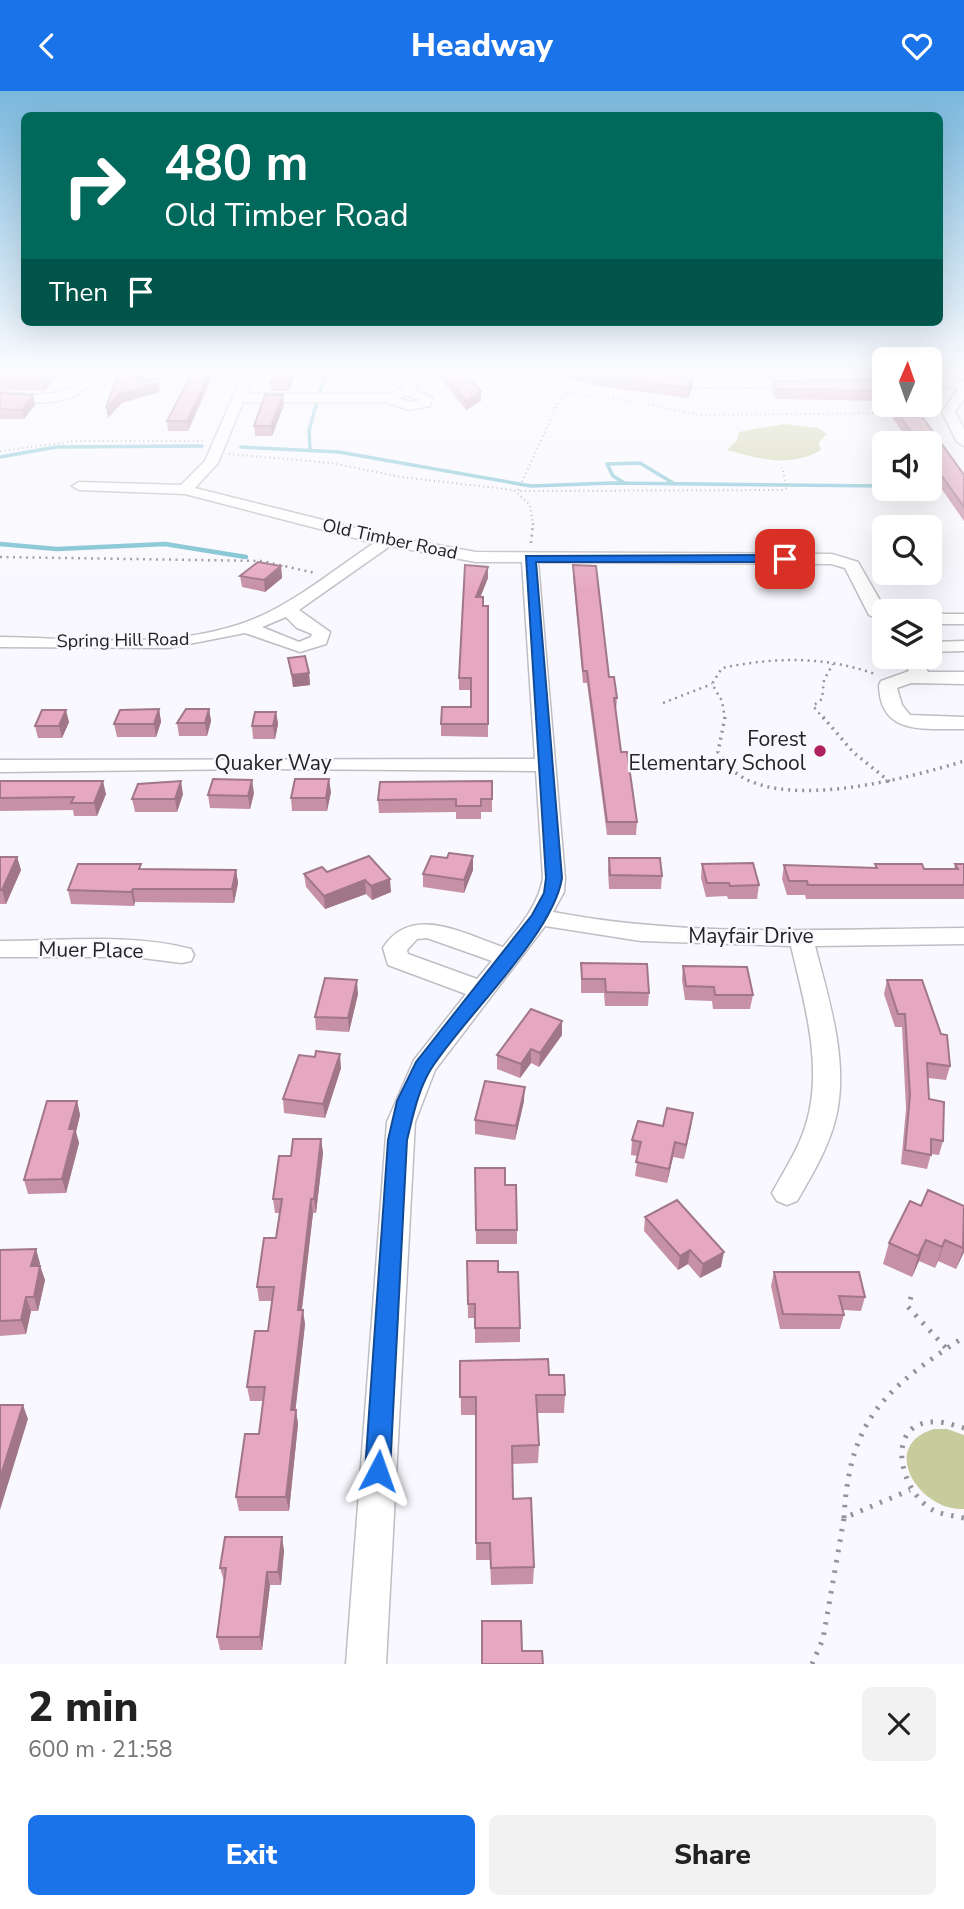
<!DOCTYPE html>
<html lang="en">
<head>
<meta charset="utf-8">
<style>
  :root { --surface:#fff; --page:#f2f2f2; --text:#222; --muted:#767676; --accent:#1a73e8 }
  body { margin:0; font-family:"Nunito Sans",sans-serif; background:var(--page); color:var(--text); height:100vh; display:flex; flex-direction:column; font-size:26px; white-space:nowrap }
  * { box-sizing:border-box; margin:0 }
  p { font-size:23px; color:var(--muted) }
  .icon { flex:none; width:38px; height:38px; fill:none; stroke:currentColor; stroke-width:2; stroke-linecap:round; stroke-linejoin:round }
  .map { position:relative; height:1573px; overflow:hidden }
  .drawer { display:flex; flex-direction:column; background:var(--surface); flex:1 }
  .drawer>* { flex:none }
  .top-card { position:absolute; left:21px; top:21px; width:922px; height:214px; border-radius:10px; box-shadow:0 7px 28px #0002; background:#00695c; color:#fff; overflow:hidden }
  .needle { width:46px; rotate:2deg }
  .buttons { position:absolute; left:872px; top:256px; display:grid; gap:14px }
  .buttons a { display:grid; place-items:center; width:70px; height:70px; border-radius:10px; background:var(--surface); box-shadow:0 7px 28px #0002; font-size:35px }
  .pin { position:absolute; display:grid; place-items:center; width:60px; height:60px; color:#fff; margin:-30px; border-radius:14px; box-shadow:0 4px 10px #0006 }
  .me { position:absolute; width:77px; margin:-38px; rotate:4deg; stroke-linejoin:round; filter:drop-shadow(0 0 5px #0008) }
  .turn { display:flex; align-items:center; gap:24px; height:147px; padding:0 28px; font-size:32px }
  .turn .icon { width:91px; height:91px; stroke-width:2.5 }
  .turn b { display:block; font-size:49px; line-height:60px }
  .then { display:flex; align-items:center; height:66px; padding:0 28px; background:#0003; gap:14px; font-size:26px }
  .round { display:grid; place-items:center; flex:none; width:74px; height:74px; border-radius:10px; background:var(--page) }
  .headline { display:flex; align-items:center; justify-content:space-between; height:119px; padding:0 28px }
  h1 { font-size:42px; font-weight:800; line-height:52px }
  .action { display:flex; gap:14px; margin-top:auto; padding:14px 28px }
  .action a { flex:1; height:80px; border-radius:10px; background:var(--accent); color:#fff; font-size:28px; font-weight:800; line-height:80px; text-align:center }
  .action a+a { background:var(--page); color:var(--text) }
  header { display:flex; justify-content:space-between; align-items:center; height:91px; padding:0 28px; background:var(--accent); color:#fff; font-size:32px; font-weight:800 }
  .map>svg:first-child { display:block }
  .green { fill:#c8cb9b }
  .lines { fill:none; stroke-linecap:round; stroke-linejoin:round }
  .stream-far1 { stroke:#72bdce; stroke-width:3.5 }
  .stream { stroke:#72bdce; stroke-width:4.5 }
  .minor-casing { stroke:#bebec4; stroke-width:3 }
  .path-far3 { stroke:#939398; stroke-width:2; stroke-dasharray:1 3.5; stroke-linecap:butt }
  .path-far2 { stroke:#939398; stroke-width:2.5; stroke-dasharray:2 4.5; stroke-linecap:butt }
  .path-far1 { stroke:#939398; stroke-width:3.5; stroke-dasharray:2 5; stroke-linecap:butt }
  .path { stroke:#939398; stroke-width:5; stroke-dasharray:2.5 8; stroke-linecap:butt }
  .minor { fill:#fff; fill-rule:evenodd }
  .wall { fill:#c690a5 }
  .shaded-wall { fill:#a17686 }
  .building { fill:#e6a8c0; stroke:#a17686; stroke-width:2 }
  .route { fill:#1a73e8; stroke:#114b97; stroke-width:2 }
  .poi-dot { fill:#ae215e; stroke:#f8f8fe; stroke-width:2.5 }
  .labels { text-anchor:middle; stroke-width:5; stroke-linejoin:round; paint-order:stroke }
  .far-street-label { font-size:18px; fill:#232325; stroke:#f8f8fe }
  .poi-label { font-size:21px; fill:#232325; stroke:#f8f8fe; text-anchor:end }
  .street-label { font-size:21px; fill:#232325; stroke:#f8f8fe }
</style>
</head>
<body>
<header><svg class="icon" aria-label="back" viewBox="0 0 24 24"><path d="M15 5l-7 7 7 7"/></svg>Headway<svg class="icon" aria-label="heart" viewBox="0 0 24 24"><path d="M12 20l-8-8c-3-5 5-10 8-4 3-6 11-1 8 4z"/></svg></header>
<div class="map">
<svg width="964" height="1573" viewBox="0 0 964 1573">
  <rect width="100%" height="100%" fill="#f8f8fe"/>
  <path class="green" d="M784 333 818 337 827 343 819 351 821 359C790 377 759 368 727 359L737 349 739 341Z
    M934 1338H947L964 1344V1418C920 1421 877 1355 934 1338Z"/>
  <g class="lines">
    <path class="stream-far1" d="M319 304 327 280
      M241 356 339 361 531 395 611 392 884 395
      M310 358 309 340 317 310
      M0 366 56 356 202 355
      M623 391 613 385 607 373 640 372 673 392
      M929 394 945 395"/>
    <path class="stream" d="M0 453 57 458 165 453 246 466"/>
    <g class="minor-casing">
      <path id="minor" d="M88 280H100C76 320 40 311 0 309V301C32 303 68 311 88 280Z
        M244 280H256L246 303H386L402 297 416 280H428L414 298 432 307 430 315 409 319 386 311H243L218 372 195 397 387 445 476 461 832 463 858 471 886 520 884 531 869 524 845 477 831 473 538 471 565 787 564 801 553 821C689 847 827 838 964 837V853L815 855C829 909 849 971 836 1026 829 1056 812 1084 797 1110L787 1114 777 1110 772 1102C785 1078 800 1056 807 1030 823 974 804 910 791 855L641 850 545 835 435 979 415 1031 386 1573H346L387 1031 414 969 466 903 388 874 383 857C411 812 464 843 503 856 520 835 538 815 543 787L536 680 266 678 0 681V669L535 668 522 471H476L390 455 299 519 330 541 326 553 300 561 245 542 168 557 0 556V546C85 547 183 561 263 524 303 505 338 476 374 452L185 403 79 399 72 395 79 391 181 394 205 370ZM406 304 419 309 410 311 399 307ZM286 526 297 537 312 543 311 546 299 551 262 536ZM427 847 492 870 477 888 408 863 407 859 417 848Z
        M621 280 715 288 804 287 810 291 804 295C765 295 650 303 621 280Z
        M929 287 964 290V308L955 321 964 338V355L957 351 942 321 959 297 929 295Z
        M929 523H964V533H929Z
        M964 550V560L929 561V551Z
        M902 565H920L928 581H964V593L911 592 897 597 902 614 910 624 964 626V638C926 637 880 646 879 594L881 590 909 580Z
        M0 850C62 850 131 842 191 858L194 864 191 870 182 872 134 866H0Z"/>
    </g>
    <path class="path-far3" d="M514 280 567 302 637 311 699 324 894 322
      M567 302 557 314 518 400 782 399 787 397 782 376
      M915 322H936
      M0 360 76 350H203
      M229 363 331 372 401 386 514 399 530 414 533 434"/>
    <path class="path-far2" d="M531 452 533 432
      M0 466 262 470 315 482
      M663 612 712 593
      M725 628 722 610 712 593 722 577C774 566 825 565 875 583
      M824 628 813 615 822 608 824 589 833 573"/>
    <path class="path-far1" d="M725 626 718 661C723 667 729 677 736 682 786 720 909 687 964 670
      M823 626 853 661 890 691"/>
    <path class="path" d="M911 1206 908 1216 946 1257
      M964 1337C956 1335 946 1331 937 1331 882 1328 899 1405 937 1421 945 1424 955 1425 964 1427
      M844 1427C849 1328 885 1298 964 1246
      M812 1573 823 1548 844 1427 910 1399"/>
    <use href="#minor" class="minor"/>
  </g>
  <path class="wall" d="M0 280H59L45 300 0 299Z
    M193 280 188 340H168L167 330Z
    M273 280H294V286L289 300H271L270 291 274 283Z
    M439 280H462L481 310 466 319 439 286Z
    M562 280H700L698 284 639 281 692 298 688 307 598 295 562 285Z
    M763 280H884V284L765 286Z
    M884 288V313H913L964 384V430L929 380V352H910L881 310 776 308 772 300 773 290Z
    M0 302 35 314 24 328H0Z
    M284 314 272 345H255L254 335Z
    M573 474 609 586 617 607 616 620 621 661 637 731 636 744H607L587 592H583L573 485Z
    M281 475 282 487 265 501 242 496 240 485Z
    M488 476V487L480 506 483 515H488V646L441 645V633L471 616V599H459V587Z
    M288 567 309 582 310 594 293 596Z
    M159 618 161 631 156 646H117L114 633Z
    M209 618 211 630 207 645H179L177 632Z
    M276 621 278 633 275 648H253L252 635Z
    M69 631 62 647H38L35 635Z
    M0 690 106 703 97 725H74L73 719 0 720Z
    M492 690V721H481V728H456V721L379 722 378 709Z
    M331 701 327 720H292L291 707Z
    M254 702 250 718 210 717 208 704Z
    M183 703 177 721H135L132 708Z
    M369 765 391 801 372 809 366 803 325 818 306 796 304 783 327 781Z
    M0 766H17L21 779 6 813H0Z
    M447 767 473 779 464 802 423 796V783Z
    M609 767 662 785 661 798H609L608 780Z
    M702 773 759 794 757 808H728L727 805 706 806 701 787Z
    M875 773 924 778H954L955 773H964V808H806L805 804H787L782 788 784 774 875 777Z
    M142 778 236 779 238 792 234 812 135 811 134 815 71 813 68 799Z
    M581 872 649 902 648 915H605L604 902H581Z
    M683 875 753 904 750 918H713L712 910 685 909 682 889Z
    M887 889 950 975 946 989 928 987 929 1008 943 1050 939 1064 931 1063 927 1078 901 1073 906 1018 902 936H895L884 903Z
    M358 903 349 941 316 939 315 926Z
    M562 944 539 976 531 972 520 987 497 978V964Z
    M341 977 325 1027 284 1022 283 1008Z
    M77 1010 80 1024 76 1041 79 1052 66 1102 28 1103 24 1089Z
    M524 1010 515 1049 475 1043V1029Z
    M693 1022 684 1068 673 1066 667 1092 635 1085 638 1065 631 1064 632 1049Z
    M321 1048 323 1062 316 1122H313L302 1219 305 1233 295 1319H296L298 1333 289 1420H239L236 1406 259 1343 263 1310H250L247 1296 268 1240 272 1210H259L257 1196 276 1147 280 1122H275L273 1108 291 1065Z
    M475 1077 505 1094 517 1139V1153H476Z
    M921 1115H964V1161L956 1178 938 1170 935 1177 919 1170 912 1186 883 1173 889 1152Z
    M645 1126 721 1176 700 1187 688 1173 678 1179 644 1140Z
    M0 1159 40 1172 39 1175H40L45 1189 38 1220H31L26 1243 0 1245Z
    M467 1170 498 1181 520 1237V1251L475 1252V1227H468Z
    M774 1181 865 1206 861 1220 843 1219 844 1224 840 1238H780L771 1195Z
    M460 1270 549 1284 565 1304 564 1322H537L539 1354 538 1372 512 1373 513 1408 534 1476 533 1493 491 1494 490 1469H476V1324H461Z
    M284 1459 281 1494H270L262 1559H220L217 1546 225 1490H224L220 1477Z"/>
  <path class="shaded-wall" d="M51 280H59L45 300 43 291Z
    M139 280H148L134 297 133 288Z
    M210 280H215L188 340 187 330Z
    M292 280H294V286L289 300 288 291Z
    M693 288 692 298 688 307V297Z
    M159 292 160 301 122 312 108 327 106 317 120 303Z
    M481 300V310L466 319V310Z
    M33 304 35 314 24 328 22 319Z
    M283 304 284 314 272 345 271 335Z
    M281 475 282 487 265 501 264 489Z
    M488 476V487L476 517V506Z
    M309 582 310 594 293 596 292 584Z
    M159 618 161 631 156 646 154 633Z
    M209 618 211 630 207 645 205 632Z
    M66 619 69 631 62 647 59 635Z
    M276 621 278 633 275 648 273 635Z
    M329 688 331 701 327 720 326 707Z
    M252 689 254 702 250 718 248 705Z
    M103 690 106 703 97 725 94 712Z
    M181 690 183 703 177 721 175 708Z
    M473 765V779L464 802V789Z
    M17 766 21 779 6 813 2 799Z
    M236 779 238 792 234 812 232 798Z
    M390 788 391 801 372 809 371 795Z
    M365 789 366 803 325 818 324 805Z
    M133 798 135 811 134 815 131 801Z
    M357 889 358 903 349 941 348 927Z
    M562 930V944L539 976 540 962Z
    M531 958V972L520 987 521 973Z
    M340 963 341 977 325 1027 323 1013Z
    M525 996 524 1010 515 1049 516 1035Z
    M77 1010 80 1024 76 1041 79 1052 66 1102 62 1088 69 1038Z
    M693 1022 691 1036 684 1068 686 1054Z
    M321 1048 323 1062 316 1122 314 1108Z
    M675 1051 673 1066 667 1092 669 1078Z
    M311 1108 313 1122 300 1233 298 1219Z
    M926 1149 919 1170 912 1186 918 1165Z
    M945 1149 938 1170 935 1177 942 1156Z
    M964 1156V1161L956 1178Z
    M36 1158 40 1172 36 1189 31 1175Z
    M690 1159 688 1173 678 1179 680 1165Z
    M724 1161 721 1176 700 1187 703 1173Z
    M40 1175 45 1189 38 1220 34 1206Z
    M26 1206 31 1220 26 1243 21 1229Z
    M303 1219 305 1233 294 1333 291 1319Z
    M23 1314 28 1328 0 1419V1387Z
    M296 1319 298 1333 289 1420 286 1406Z
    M282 1446 284 1459 281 1494 278 1481Z
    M267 1481 270 1494 262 1559 260 1546Z"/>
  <path class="building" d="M0 280H51L43 291 0 290Z
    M119 280H139L133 288H158L159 292 120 303 106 317Z
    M193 280H210L187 330H167Z
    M275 280H292L288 291H270Z
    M441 280H462L481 300 466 310Z
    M577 280H637L640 281 693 288 688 297 599 286Z
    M884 288V303L882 300 777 298 773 290Z
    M0 302 33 304 22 319 0 318Z
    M265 304H283L271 335H254Z
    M891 313H913L964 384V416L929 367V352H919Z
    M258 471 281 475 264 489 240 485Z
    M465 474 488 476 476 506H483V515H488V633H441L442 616H471V587H459Z
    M573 474 596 475 609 586H614L617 607H614L621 661H627L637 731H607L587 580H583Z
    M305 565 309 582 292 584 288 567Z
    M159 618 154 633H114L120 619Z
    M186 618H209L205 632H177Z
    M42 619H66L59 635H35Z
    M255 621H276L273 635H252Z
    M213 688 252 689 248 705 208 704Z
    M295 688H329L326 707H291Z
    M0 690H103L94 712H71L74 706 0 707Z
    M181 690 175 708H132L138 693Z
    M492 690V708H481V715H456V708L378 709 380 691Z
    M449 762 473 765 464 789 423 783 431 765 447 767Z
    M369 765 390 788 371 795 365 789 324 805 304 783 322 776 327 781Z
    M0 766H17L2 799H0Z
    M609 767H660L662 785 610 784Z
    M753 772 759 794 730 795 729 792H707L702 773Z
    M78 773H141L139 778 236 779 232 798H133L131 801 68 799Z
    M875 773H922L924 778H958L955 773H964V794H808L807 790H789L784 774 877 777Z
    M581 872 647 873 649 902 606 901 605 888H582Z
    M683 875 747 876 753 904H715L714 896 686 895Z
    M325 887 357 889 348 927 315 926Z
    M887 889H922L941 943 947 944 950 975 927 972 929 1008 944 1011 943 1050 931 1048V1064L905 1059 910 1004 905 923H898Z
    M531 918 562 930 540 962 531 958 521 973 497 964Z
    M316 960 340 963 323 1013 283 1008 299 964 315 966Z
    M485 990 525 996 516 1035 475 1029Z
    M47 1010H77L69 1038H75L62 1088 24 1089Z
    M667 1017 693 1022 686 1054 675 1051 669 1078 636 1071 641 1051 632 1049 638 1030 663 1035Z
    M293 1048H321L314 1108H311L298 1219H303L291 1319H296L286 1406H236L245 1343H259L265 1296H247L255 1240H268L274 1196H257L264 1147H276L282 1108H273L279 1065H291Z
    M475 1077H505V1094H516L517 1139H476Z
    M928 1099 964 1115 963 1157 945 1149 942 1156 926 1149 918 1165 889 1152 910 1110 921 1115Z
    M677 1109 724 1161 703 1173 690 1159 680 1165 645 1126Z
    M36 1158 31 1175H40L34 1206H26L21 1229 0 1230V1159Z
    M467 1170H498V1181H518L520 1237H475V1213H468Z
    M774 1181H859L865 1206 839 1205 844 1224 783 1223Z
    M548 1268 549 1284H564L565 1304H536L539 1354 512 1355 513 1408 531 1407 534 1476 491 1477 490 1452H476V1306H460V1270Z
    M0 1314H23L0 1387Z
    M225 1446H282L278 1481H267L260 1546H217L226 1477H220Z
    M482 1530H521L522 1560H542L543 1573H482Z"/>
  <linearGradient id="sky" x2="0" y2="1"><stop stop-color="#79b8de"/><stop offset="0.56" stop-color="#fcfcff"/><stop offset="1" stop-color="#fcfcff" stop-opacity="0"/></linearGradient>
  <rect width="964" height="500" fill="url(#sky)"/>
  <path class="route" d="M526 465 785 464 791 468 785 471H536L562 787C553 844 464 926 431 978 418 999 413 1025 407 1049L390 1380 386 1389 378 1392 369 1389 365 1380 388 1049 397 1010 416 971 532 824 544 802 546 787Z"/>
  <circle class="poi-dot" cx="820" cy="660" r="7"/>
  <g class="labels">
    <g class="far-street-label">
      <text transform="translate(390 448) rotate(12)" y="6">Old Timber Road</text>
      <text transform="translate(123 549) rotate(-1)" y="6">Spring Hill Road</text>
    </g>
    <g class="poi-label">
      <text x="806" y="655">Forest<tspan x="806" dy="24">Elementary School</tspan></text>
    </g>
    <g class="street-label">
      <text x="273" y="679">Quaker Way</text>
      <text x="751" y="852">Mayfair Drive</text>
      <text transform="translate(91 859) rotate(1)" y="7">Muer Place</text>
    </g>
  </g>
</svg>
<div class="buttons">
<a><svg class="needle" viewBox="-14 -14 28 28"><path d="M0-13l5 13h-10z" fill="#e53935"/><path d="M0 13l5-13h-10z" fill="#767676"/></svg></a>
<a><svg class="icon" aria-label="sound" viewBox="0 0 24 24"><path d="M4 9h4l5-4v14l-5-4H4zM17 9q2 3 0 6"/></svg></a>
<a><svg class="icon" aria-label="search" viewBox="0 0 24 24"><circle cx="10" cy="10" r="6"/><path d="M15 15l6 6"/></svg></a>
<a><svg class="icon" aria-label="layers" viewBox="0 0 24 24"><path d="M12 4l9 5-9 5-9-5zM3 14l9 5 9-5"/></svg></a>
</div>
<div class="pin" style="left:785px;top:468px;background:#d93025"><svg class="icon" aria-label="arrive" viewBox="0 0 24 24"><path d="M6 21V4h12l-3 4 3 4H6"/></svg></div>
<svg class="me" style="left:378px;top:1380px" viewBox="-20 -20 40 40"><path d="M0-17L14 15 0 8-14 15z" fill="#1a73e8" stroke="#fff" stroke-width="4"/></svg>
<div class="top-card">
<div class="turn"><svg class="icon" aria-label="right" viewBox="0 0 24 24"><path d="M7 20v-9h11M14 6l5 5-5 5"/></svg><div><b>480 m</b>Old Timber Road</div></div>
<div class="then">Then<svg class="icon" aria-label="arrive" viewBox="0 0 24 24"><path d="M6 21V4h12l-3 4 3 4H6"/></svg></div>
</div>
</div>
<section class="drawer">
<div class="headline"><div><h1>2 min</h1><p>600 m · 21:58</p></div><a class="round"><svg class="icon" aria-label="close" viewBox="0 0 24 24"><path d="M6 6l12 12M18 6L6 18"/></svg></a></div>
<div class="action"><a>Exit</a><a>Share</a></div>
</section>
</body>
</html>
